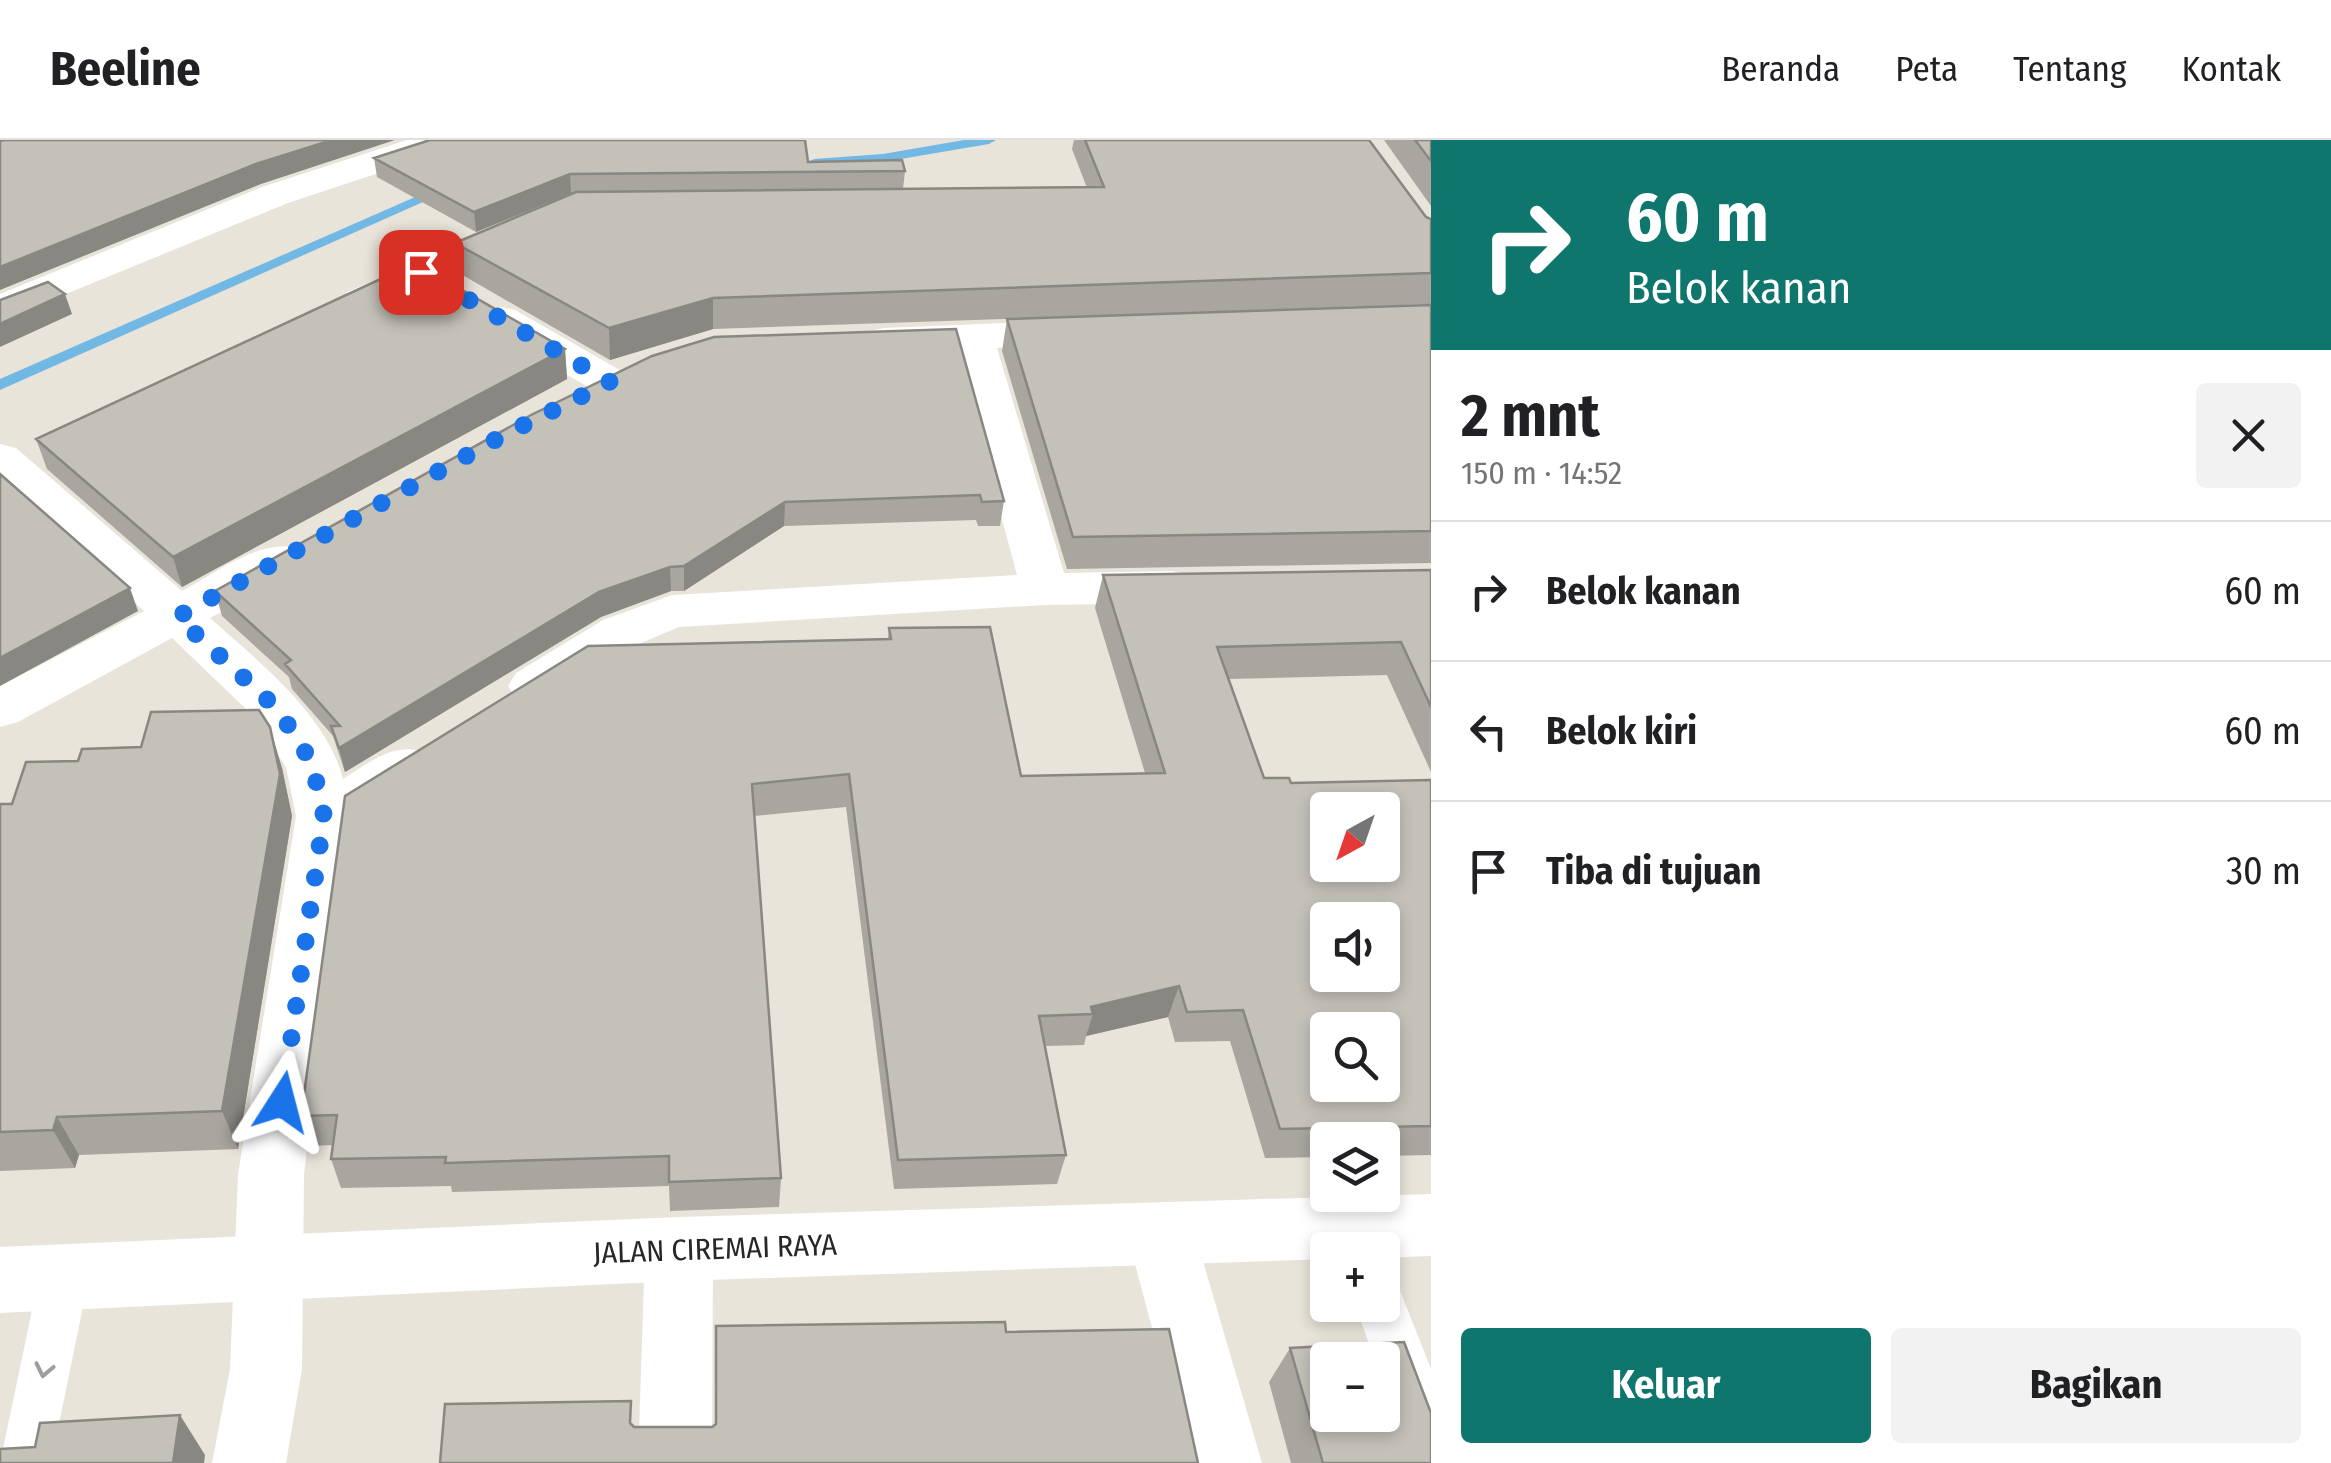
<!DOCTYPE html>
<html lang="id">
<head>
<meta charset="utf-8">
<style>
  :root { --surface:#fff; --page:#f2f2f2; --text:#202124; --muted:#757577; --line:#e0e0e0; --accent:#0f766e }
  body { margin:0; font-family:"Fira Sans Condensed",sans-serif; background:var(--page); color:var(--text); height:100vh; display:flex; flex-direction:column; font-size:38px; white-space:nowrap }
  * { box-sizing:border-box; margin:0 }
  p { font-size:32px; color:var(--muted) }
  .icon { flex:none; width:55px; height:55px; fill:none; stroke:currentColor; stroke-width:2; stroke-linecap:round; stroke-linejoin:round }
  .map { position:relative; flex:1; overflow:hidden }
  .side { display:flex; flex-direction:column; background:var(--surface); width:900px }
  .side>* { flex:none }
  .hud { background:#0f766e; color:#fff; overflow:hidden }
  .needle { width:65px; rotate:220deg }
  .buttons { position:absolute; left:1310px; top:652px; display:grid; gap:20px }
  .buttons a { display:grid; place-items:center; width:90px; height:90px; border-radius:10px; background:var(--surface); box-shadow:0 5px 15px #0003; font-size:50px }
  .pin { position:absolute; display:grid; place-items:center; width:85px; height:85px; color:#fff; margin:-42px; border-radius:20px; box-shadow:0 5px 15px #0006 }
  .me { position:absolute; width:110px; margin:-55px; rotate:9deg; stroke-linejoin:round; filter:drop-shadow(0 0 8px #0008) }
  .turn { display:flex; align-items:center; gap:35px; height:210px; padding:0 30px; font-size:45px }
  .turn .icon { width:130px; height:130px; stroke-width:2.5 }
  .turn b { display:block; font-size:70px; line-height:85px }
  .round { display:grid; place-items:center; flex:none; width:105px; height:105px; border-radius:10px; background:var(--page) }
  .head { display:flex; align-items:center; justify-content:space-between; height:170px; padding:0 30px }
  h1 { font-size:60px; font-weight:700; line-height:75px }
  .primary-button { display:flex; gap:20px; margin-top:auto; padding:20px 30px }
  .primary-button a { flex:1; height:115px; border-radius:10px; background:var(--accent); color:#fff; font-size:40px; font-weight:700; line-height:115px; text-align:center }
  .primary-button a+a { background:var(--page); color:var(--text) }
  ul { padding:0; list-style:none }
  li { display:flex; align-items:center; gap:30px; height:140px; padding:0 30px; border-top:2px solid var(--line) }
  li div { flex:1 }
  li b { display:block; font-size:38px }
  li em { font-style:normal }
  header { display:flex; align-items:center; gap:60px; box-sizing:border-box; height:140px; padding:0 50px; background:var(--surface); border-bottom:2px solid var(--line) }
  header strong { font-size:48px }
  nav { display:flex; gap:55px; margin-inline-start:auto; font-size:35px }
  main { display:flex; flex:1; min-height:0 }
  .map>svg:first-child { display:block }
  .lines { fill:none; stroke-linecap:round; stroke-linejoin:round }
  .stream { fill:#72b8e5; fill-rule:evenodd }
  .service { fill:#fff; fill-rule:evenodd }
  .minor { fill:#fff; fill-rule:evenodd }
  .tertiary { fill:#fff; fill-rule:evenodd }
  .wall { fill:#a9a69f }
  .shaded-wall { fill:#898782 }
  .building { fill:#c4c1b9; stroke:#898782; stroke-width:2.5; fill-rule:evenodd }
  .oneway { stroke:#9e9e9e }
  .route { stroke:#1a73e8; stroke-width:18; stroke-dasharray:0 32.4 }
  .labels { text-anchor:middle; stroke-width:10; stroke-linejoin:round; paint-order:stroke }
  .near-street-label { font-size:30px; fill:#272727; stroke:#fff }
</style>
</head>
<body>
<header>
<strong>Beeline</strong>
<nav><a>Beranda</a><a>Peta</a><a>Tentang</a><a>Kontak</a></nav>
</header>
<main>
<div class="map">
<svg width="1431" height="1323" viewBox="0 0 1431 1323">
  <rect width="100%" height="100%" fill="#e9e4d9"/>
  <g class="lines">
    <path class="stream" d="M964 0H996L989 4 883 22 814 27 807 23 814 19 883 14Z
      M438 47 450 50 0 250V239Z"/>
    <path class="service" d="M64 1113 82 1120 89 1137 51 1323H0L39 1137 46 1120Z
      M1382 1141 1399 1148 1431 1229V1323L1412 1319 1382 1240V1220H1375L1355 1165H1382Z"/>
    <path class="minor" d="M407 0H462L457 7 288 63 0 181V154L262 47Z
      M524 76 537 79 543 87 537 95 375 168 361 172 347 168 341 160 347 152Z
      M501 167 515 170 625 233 631 242 625 251 610 255 595 251 487 188 481 179 487 170Z
      M1078 180 1092 183 1098 192 1092 201 997 208 1064 433 1173 431 1190 436 1197 447 1190 458 1173 463 1045 465 679 487 639 504 552 559 534 564 516 559 508 546 516 533 603 480 672 455 1017 435 956 209 884 212 869 209 863 200 869 191 884 188Z
      M0 304 16 308 182 451C215 434 259 398 298 408L305 419 298 430 210 478C256 519 328 576 343 639 370 622 393 602 425 612L433 626 425 640 350 686 304 1034 302 1229 286 1323H212L230 1229 238 1034 296 676 286 627 247 570 172 498 18 582 0 587V546L144 471 0 340Z
      M1161 1063 1185 1072 1195 1094 1262 1323H1188L1127 1094 1137 1072Z
      M679 1077 703 1087 713 1109 712 1323H638L645 1109 655 1087Z"/>
    <path class="tertiary" d="M1431 1054V1116L1382 1118V1110H1328V1119L679 1141 0 1173V1107L679 1077Z"/>
  </g>
  <path class="wall" d="M1074 0H1369L1426 77 1431 79V164L713 189 610 220 459 133 455 103 574 53 476 92 377 37 374 18 808 22 905 31 903 49 1087 48 1072 9Z
    M1384 0H1431V66Z
    M1431 165V423L1067 429 1002 211 1007 179Z
    M714 197 1004 361 1000 386H978L976 380 784 386 684 451H671L601 477 345 632 333 596 292 549 289 537 222 476 215 451Z
    M565 209 567 239 182 447 47 329 36 299Z
    M1431 430V632L1387 535 1228 539 1264 638 1291 643 1431 640V1015L1382 1016V1000H1328V1017L1265 1018 1230 901 1175 902 1168 877 1086 896 1084 905 1045 906 1066 1015 1057 1044 894 1049 846 667 755 676 781 1038 779 1067 670 1071 669 1046 452 1052 451 1046 341 1048 331 1019 333 1005 312 1006 301 976 888 499 889 488 1021 636 1145 633 1095 468 1103 435Z
    M282 628 292 676 238 1009 79 1015 75 1028 0 1031V664Z
    M1290 1208 1431 1323H1291L1269 1242Z"/>
  <path class="shaded-wall" d="M332 0H395L261 44 0 150V127L256 24Z
    M570 34 571 53 476 92 474 72Z
    M65 154 72 174 0 207V184Z
    M713 158V189L610 220 609 188Z
    M565 209 567 239 182 447 173 417Z
    M785 362 784 386 684 451V426Z
    M670 427 671 451 601 477 345 632 339 608 599 452Z
    M130 448 138 471 0 546V518Z
    M270 587 282 628 292 676 238 1009 222 971Z
    M1179 846 1168 877 1086 896 1093 874 1091 867Z
    M57 977 79 1015 75 1028 53 990Z
    M180 1275 205 1315 204 1323H173Z"/>
  <path class="building" d="M5 0H332L256 24 0 127V1Z
    M430 0H805L808 22 902 20 905 31 570 34 474 72 374 18Z
    M1085 0H1369L1426 77 1431 79V133L713 158 609 188 455 103 576 52 1104 47Z
    M1415 0H1431V21Z
    M415 123 565 209 173 417 36 299Z
    M48 142 65 154 0 184V160Z
    M1431 165V391L1073 397 1007 179Z
    M956 189 1004 361 982 362 980 355 785 362 684 426 670 427 599 452 339 608 331 586H340L285 524 291 520 215 451 531 275 652 216 714 197Z
    M0 334 130 448 0 518Z
    M1431 430V567L1401 502 1217 507 1264 638H1289L1291 643 1431 640V986L1280 989 1243 870 1187 872 1179 846 1091 867 1093 874 1039 876 1066 1015 898 1020 849 634 752 644 781 1038 669 1042V1016L445 1023 446 1017 331 1019 337 975 301 976 345 656 588 506 891 499 889 488 990 487 1021 636 1165 633 1103 435ZM1328 670H1382V725H1328ZM1328 780H1382V835H1328ZM1328 890H1382V945H1328Z
    M259 570 270 587 280 634 222 971 57 977 53 990 0 992V664H12L26 622 78 621 82 609 141 607 151 572Z
    M1005 1182 1006 1192 1169 1189 1198 1323H440L445 1264 631 1261 630 1283 634 1287H712L716 1284V1186Z
    M1404 1202 1431 1273V1323H1323L1290 1208ZM1328 1220H1382V1275H1328Z
    M180 1275 173 1323H0V1309L35 1307 40 1283Z"/>
  <defs><path id="oneway-chevron" d="M-2-3.5L2.5 0L-2 3.5" fill="none" stroke-width="1.6" stroke-linecap="round" stroke-linejoin="round" transform="scale(2.5)"/></defs>
  <use class="oneway" href="#oneway-chevron" transform="translate(44 1230) rotate(102)"/>
  <g class="lines">
    <path class="route" d="M282 962 324 676 312 623 288 585 265 557 177 477 502 296 610 242 421 132"/>
  </g>
  <g class="labels">
    <g class="near-street-label">
      <text transform="translate(715 1109) rotate(-2)" y="10">JALAN CIREMAI RAYA</text>
    </g>
  </g>
</svg>
<div class="buttons">
<a><svg class="needle" viewBox="-14 -14 28 28"><path d="M0-13l5 13h-10z" fill="#e53935"/><path d="M0 13l5-13h-10z" fill="#757577"/></svg></a>
<a><svg class="icon" aria-label="sound" viewBox="0 0 24 24"><path d="M4 9h4l5-4v14l-5-4H4zM17 9q2 3 0 6"/></svg></a>
<a><svg class="icon" aria-label="search" viewBox="0 0 24 24"><circle cx="10" cy="10" r="6"/><path d="M15 15l6 6"/></svg></a>
<a><svg class="icon" aria-label="layers" viewBox="0 0 24 24"><path d="M12 4l9 5-9 5-9-5zM3 14l9 5 9-5"/></svg></a>
<a>+</a>
<a>−</a>
</div>
<div class="pin" style="left:421px;top:132px;background:#d93025"><svg class="icon" aria-label="arrive" viewBox="0 0 24 24"><path d="M6 21V4h12l-3 4 3 4H6"/></svg></div>
<svg class="me" style="left:282px;top:962px" viewBox="-20 -20 40 40"><path d="M0-17L14 15 0 8-14 15z" fill="#1a73e8" stroke="#fff" stroke-width="4"/></svg>
</div>
<section class="side">
<div class="hud">
<div class="turn"><svg class="icon" aria-label="right" viewBox="0 0 24 24"><path d="M7 20v-9h11M14 6l5 5-5 5"/></svg><div><b>60 m</b>Belok kanan</div></div>
</div>
<div class="head"><div><h1>2 mnt</h1><p>150 m · 14:52</p></div><a class="round"><svg class="icon" aria-label="close" viewBox="0 0 24 24"><path d="M6 6l12 12M18 6L6 18"/></svg></a></div>
<ul>
<li><svg class="icon" aria-label="right" viewBox="0 0 24 24"><path d="M7 20v-9h11M14 6l5 5-5 5"/></svg><div><b>Belok kanan</b></div><em>60 m</em></li>
<li><svg class="icon" aria-label="left" viewBox="0 0 24 24"><path d="M17 20v-9H6M10 6l-5 5 5 5"/></svg><div><b>Belok kiri</b></div><em>60 m</em></li>
<li><svg class="icon" aria-label="arrive" viewBox="0 0 24 24"><path d="M6 21V4h12l-3 4 3 4H6"/></svg><div><b>Tiba di tujuan</b></div><em>30 m</em></li>
</ul>
<div class="primary-button"><a>Keluar</a><a>Bagikan</a></div>
</section>
</main>
</body>
</html>
